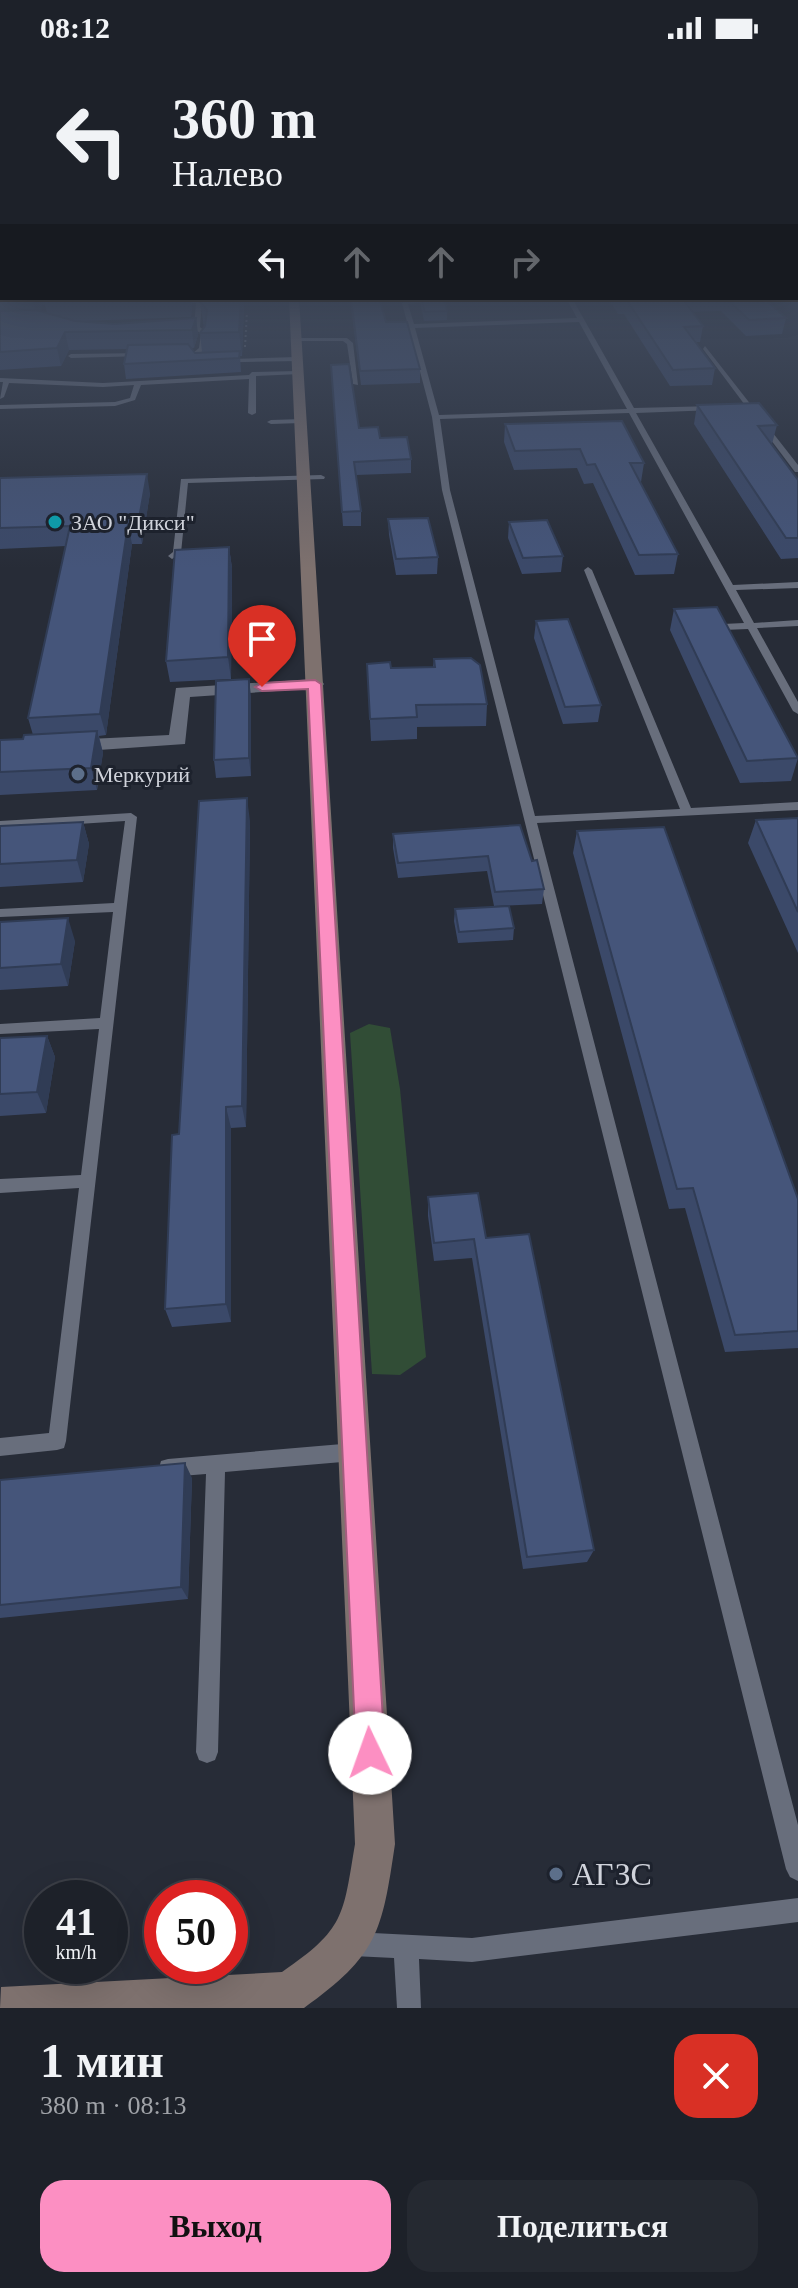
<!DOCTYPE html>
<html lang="ru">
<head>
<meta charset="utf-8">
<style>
  :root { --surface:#1d2129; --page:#252931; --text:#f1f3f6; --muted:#a0a3a8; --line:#3b3e46; --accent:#fc8fc2 }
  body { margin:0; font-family:"Times New Roman",serif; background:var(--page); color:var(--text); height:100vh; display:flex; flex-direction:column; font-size:30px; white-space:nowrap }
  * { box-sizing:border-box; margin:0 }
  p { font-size:26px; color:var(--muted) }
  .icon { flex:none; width:44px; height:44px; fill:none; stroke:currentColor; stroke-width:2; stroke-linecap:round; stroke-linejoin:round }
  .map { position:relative; height:1952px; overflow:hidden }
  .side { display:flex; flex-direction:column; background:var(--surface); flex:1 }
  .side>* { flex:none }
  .guide { position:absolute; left:0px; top:0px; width:798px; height:244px; box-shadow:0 8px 32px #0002,0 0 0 2px var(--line); background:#1d2129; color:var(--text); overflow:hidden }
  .speed { position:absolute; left:24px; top:1824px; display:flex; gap:16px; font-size:40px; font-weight:700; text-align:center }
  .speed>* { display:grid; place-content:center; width:104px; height:104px; border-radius:50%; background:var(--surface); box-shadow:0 8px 32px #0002,0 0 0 2px var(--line); line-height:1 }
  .speed small { font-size:20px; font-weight:400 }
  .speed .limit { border:12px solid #d22; background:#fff; color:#111 }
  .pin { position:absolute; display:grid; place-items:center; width:68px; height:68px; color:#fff; margin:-82px -34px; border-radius:50% 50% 50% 0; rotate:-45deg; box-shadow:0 0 8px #0007 }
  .pin .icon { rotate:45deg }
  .me { position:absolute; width:88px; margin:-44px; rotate:357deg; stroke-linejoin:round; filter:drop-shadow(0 0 6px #0008) }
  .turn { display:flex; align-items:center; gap:28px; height:168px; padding:0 40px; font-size:36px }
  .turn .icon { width:104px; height:104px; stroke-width:2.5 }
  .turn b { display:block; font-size:56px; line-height:68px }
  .lanes { display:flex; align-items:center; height:76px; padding:0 40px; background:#0003; justify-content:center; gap:40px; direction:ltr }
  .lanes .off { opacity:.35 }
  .round { display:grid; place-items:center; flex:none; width:84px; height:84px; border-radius:24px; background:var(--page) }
  .overview { display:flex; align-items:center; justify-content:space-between; height:136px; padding:0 40px }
  h1 { font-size:48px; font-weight:700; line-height:60px }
  .primary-button { display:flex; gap:16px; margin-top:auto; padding:16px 40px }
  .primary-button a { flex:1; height:92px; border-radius:24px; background:var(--accent); color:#111; font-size:32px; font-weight:700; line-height:92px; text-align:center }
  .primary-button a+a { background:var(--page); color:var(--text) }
  .status { display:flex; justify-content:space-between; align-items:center; height:56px; padding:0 40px; background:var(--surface); direction:ltr }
  .status svg { height:22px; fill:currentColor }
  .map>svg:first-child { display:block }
  .green { fill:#314d36 }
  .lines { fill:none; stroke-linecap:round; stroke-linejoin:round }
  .path { stroke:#737781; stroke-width:2; stroke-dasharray:2 3; stroke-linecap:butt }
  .service { fill:#686e7c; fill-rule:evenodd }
  .minor { fill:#686e7c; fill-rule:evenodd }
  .secondary { fill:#7e716e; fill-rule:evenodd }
  .wall { fill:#3b4969; fill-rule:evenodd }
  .shaded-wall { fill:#303c55 }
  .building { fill:#45557a; stroke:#303c55; stroke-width:2 }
  .route { fill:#fc8fc2; stroke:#a45d7e; stroke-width:2 }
  .culture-dot { fill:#0f9aa8; stroke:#1d222d; stroke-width:3 }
  .service-dot { fill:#5c6f8a; stroke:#1d222d; stroke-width:3 }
  .labels { text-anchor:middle; stroke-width:6; stroke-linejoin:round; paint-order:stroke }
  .far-poi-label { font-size:22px; fill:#d0d3db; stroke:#1d222d; text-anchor:start }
  .near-poi-label { font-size:32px; fill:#d0d3db; stroke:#1d222d; text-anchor:start }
</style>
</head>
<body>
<div class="status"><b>08:12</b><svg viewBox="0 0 49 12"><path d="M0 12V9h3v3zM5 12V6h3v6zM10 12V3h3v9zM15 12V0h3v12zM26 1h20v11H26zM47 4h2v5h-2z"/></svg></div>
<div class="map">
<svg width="798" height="1952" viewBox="0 0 798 1952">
  <rect width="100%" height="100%" fill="#272c37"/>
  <path class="green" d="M369 968 390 972 400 1033 426 1301 400 1319 372 1318 350 977Z"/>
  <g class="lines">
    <path class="path" d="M245 291 247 256"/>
    <path class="service" d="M196 242 297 243 202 247 200 271 207 277 205 293 199 298 200 304 298 301 301 303 298 305 195 307 193 297 199 292 201 278 194 272 196 247 171 246Z
      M413 242H461L408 248 414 268 577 262 566 242H572L634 352 715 350 719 352 715 354 636 357 733 529 798 526V532L736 534 754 567 798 564V570L757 572 798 646V658L793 655 748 573 723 574 718 571 723 568 744 567 629 357 440 363 450 434 535 760 680 753 584 514 588 511 592 514 691 752 798 746V754L537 767 798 1769V1825L790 1821 786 1813 442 434 432 361 402 247ZM579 266 627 353 439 359 415 272Z
      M296 282H347L353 287 358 329 353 328 347 288 343 285H294Z
      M705 290 798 409V416H795L703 293Z
      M146 297 144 300 71 302 68 300 71 298Z
      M298 315 300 318 256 320V357L252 359 248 357 249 323 141 329 135 344 115 350 0 353V349L115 346 130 342 134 329 103 331 9 327 4 341 0 343 3 326H0V322L103 327 249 319 252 316Z
      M304 363 305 365 301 367 271 368 267 366 271 364Z
      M321 419 325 421 324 423 188 427 181 497 172 503 168 500 173 496 181 423Z
      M131 757 137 761 66 1385 64 1392 57 1394 0 1400V1382L49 1377 79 1132 0 1137V1123L81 1119 99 973 0 978V968L100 962 113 856 0 861V853L114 847 125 765 0 773V765Z
      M354 1387 361 1389 363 1396 361 1403 354 1405 225 1416 218 1696 215 1704 207 1707 199 1704 196 1696 206 1418 168 1421 161 1419 159 1412 161 1405 168 1403Z
      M798 1842V1866L472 1906 419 1903 421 1952H397L394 1902 353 1900 345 1896 341 1888 345 1880 353 1876 472 1882Z"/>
    <path class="minor" d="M315 623 321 624 324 628 321 632 190 641 185 688 70 696 61 690 70 684 169 679 176 632Z"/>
    <path class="secondary" d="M289 242H299L395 1788C382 1876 378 1899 304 1952H0L1 1931 282 1916C345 1873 343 1860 355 1788Z"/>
  </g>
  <path class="wall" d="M0 240 2 242H191L192 252 191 261 81 265 115 268 196 262 198 279 194 292H192L195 297 202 296 200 277 204 271 200 246 244 249 242 300H240L241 316 126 323 124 308 127 293 69 294 61 310 0 314ZM45 248 47 257 40 255 42 249Z
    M350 242H379L386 266 420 313V327L361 329Z
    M421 242 447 255V264L424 265 421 250Z
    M608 242H764L786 262 782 278 746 280 721 255 692 256 703 270 700 286H696L715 312 712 329 670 330 624 258H618Z
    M331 309 359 372 380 382 411 403V417L356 419 361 455V470H343Z
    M697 349 777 369 772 388 798 424V502L781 503 694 368Z
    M505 368 644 407 641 426H640L678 498 674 518 635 519 593 427 584 428 577 412 514 414 504 386Z
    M0 422 150 437 142 488H132L106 679 99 680 103 697 97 734 0 739V684L23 683 33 679 28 662 66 490 0 493Z
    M388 463 438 501 437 518 396 519 389 479Z
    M509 466 563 500 561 516 522 518 508 482Z
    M229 491 232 512 231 623 170 626 166 605Z
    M674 553 798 702 791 725 740 727 670 574Z
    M536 565 601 649 598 666 563 668 534 582Z
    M434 603 487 648 486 670 417 671V683L371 685 367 608 391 612 433 611Z
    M251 640V720L216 722 214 704Z
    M798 762V897L748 787 756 764Z
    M250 765 246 1071 231 1072V1266L172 1271 165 1253Z
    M83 766 89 788 83 826 0 831V770Z
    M577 775 798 1143V1292L725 1296 685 1152 669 1153 573 797Z
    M393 778 532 805 544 833 542 848 494 850 487 815 398 822 393 792Z
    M455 853 514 872 513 884 458 887 454 865Z
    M0 866 75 885 68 930 0 934Z
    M47 980 55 1001 46 1057 0 1060V982Z
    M428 1141 486 1182 594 1494 587 1506 523 1513 472 1202 434 1205 428 1160Z
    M192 1422 188 1543 0 1562V1424Z"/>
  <path class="shaded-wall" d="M34 242H43L45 248 42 249 37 261 33 244Z
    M189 242H191L192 252 191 261Z
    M241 242H243L244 249 242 300 239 276Z
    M196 262 198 279 194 292 192 274Z
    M65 276 69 294 61 310 57 292Z
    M147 418 150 437 142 488 138 468Z
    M128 468 132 488 106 679 100 658Z
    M229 491 232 512 231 623 228 601Z
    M249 623 251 640V720L249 702Z
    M97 675 103 697 97 734 91 712Z
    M247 742 250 765 246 1071 242 1050Z
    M83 766 89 788 83 826 77 804Z
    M68 862 75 885 68 930 61 908Z
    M47 980 55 1001 46 1057 37 1036Z
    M226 1051 231 1072V1266L226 1248Z
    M185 1407 192 1422 188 1543 181 1531Z"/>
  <path class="building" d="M0 240H2V242H34L33 244 0 245Z
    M201 242H241L239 276 200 277 205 270 207 254 200 246Z
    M351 242H379L386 266H407L420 313 360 315Z
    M421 242H444L447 255 425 256Z
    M619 242H682L703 270 684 271 715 312 673 314 626 243Z
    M726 242H764L786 262 749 264Z
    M36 254 75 265 115 268 196 262 192 274 65 276 57 292 0 296V255Z
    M188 288 195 297 240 295 239 302 124 308 128 289Z
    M349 308 359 372 378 371 380 382 407 381 411 403 354 406 361 455 342 456 331 309Z
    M759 347 777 369 758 370 798 424V482H786L697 349Z
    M622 365 644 407H630L678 498 639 499 595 408 587 409 580 393 515 395 505 368Z
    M147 418 138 468H128L100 658 28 662 70 470 0 472V422Z
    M428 462 438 501 396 503 388 463Z
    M547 464 563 500 523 502 509 466Z
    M229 491 228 601 166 605 175 494Z
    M717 551 798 702 747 705 674 553Z
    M568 563 601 649 565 651 536 565Z
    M471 602 480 609 487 648 416 649 417 661 370 663 367 608 390 606 391 612 435 611 434 603Z
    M249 623V702L214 704 216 625Z
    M97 675 91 712 0 716V684L23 683 24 679Z
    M247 742 242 1050 226 1051V1248L165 1253 172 1079 179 1078 199 745Z
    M798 762V856L756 764Z
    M83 766 77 804 0 808V770Z
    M520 769 532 805 537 804 544 833 495 836 488 800 398 807 393 778Z
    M664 771 798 1143V1275L735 1279 693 1132 677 1133 577 775Z
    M509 850 514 872 459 876 455 853Z
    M68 862 61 908 0 912V866Z
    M47 980 37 1036 0 1038V982Z
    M478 1137 486 1182 529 1178 594 1494 527 1501 474 1183 434 1187 428 1141Z
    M185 1407 181 1531 0 1549V1424Z"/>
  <linearGradient id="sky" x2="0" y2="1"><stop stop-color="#15181e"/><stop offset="0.47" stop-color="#414b5e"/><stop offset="1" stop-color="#414b5e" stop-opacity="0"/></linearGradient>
  <rect width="798" height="513" fill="url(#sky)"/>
  <path class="route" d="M315 624 321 628 385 1697 380 1707 370 1712 360 1707 356 1697 308 633 262 635 255 631 262 627Z"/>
  <circle class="culture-dot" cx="55" cy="466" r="8"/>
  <g class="service-dot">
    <circle cx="78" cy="718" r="8"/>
    <circle cx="556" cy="1818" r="8"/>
  </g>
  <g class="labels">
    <g class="far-poi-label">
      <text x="71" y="474">ЗАО "Дикси"</text>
      <text x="94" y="726">Меркурий</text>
    </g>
    <g class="near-poi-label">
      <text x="572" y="1829">АГЗС</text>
    </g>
  </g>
</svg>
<div class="speed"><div>41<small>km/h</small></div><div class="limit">50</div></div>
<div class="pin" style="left:262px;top:631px;background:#d93025"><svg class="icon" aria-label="arrive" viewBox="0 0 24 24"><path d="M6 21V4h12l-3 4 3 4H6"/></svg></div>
<svg class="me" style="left:370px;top:1697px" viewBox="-20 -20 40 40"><circle r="19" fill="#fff"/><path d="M0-13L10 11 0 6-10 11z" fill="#fc8fc2"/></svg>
<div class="guide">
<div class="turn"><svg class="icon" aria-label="left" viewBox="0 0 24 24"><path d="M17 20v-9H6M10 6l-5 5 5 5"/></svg><div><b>360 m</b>Налево</div></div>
<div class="lanes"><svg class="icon" aria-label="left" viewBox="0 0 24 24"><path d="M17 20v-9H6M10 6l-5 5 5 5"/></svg><svg class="icon off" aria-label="ahead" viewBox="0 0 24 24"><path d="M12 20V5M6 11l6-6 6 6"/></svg><svg class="icon off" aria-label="ahead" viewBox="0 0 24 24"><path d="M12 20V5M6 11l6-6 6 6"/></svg><svg class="icon off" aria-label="right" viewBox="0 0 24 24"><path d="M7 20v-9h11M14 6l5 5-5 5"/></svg></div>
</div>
</div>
<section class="side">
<div class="overview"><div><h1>1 мин</h1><p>380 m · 08:13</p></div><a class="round" style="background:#d93025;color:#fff"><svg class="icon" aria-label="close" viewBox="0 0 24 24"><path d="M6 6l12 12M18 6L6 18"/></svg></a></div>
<div class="primary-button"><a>Выход</a><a>Поделиться</a></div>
</section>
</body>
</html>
